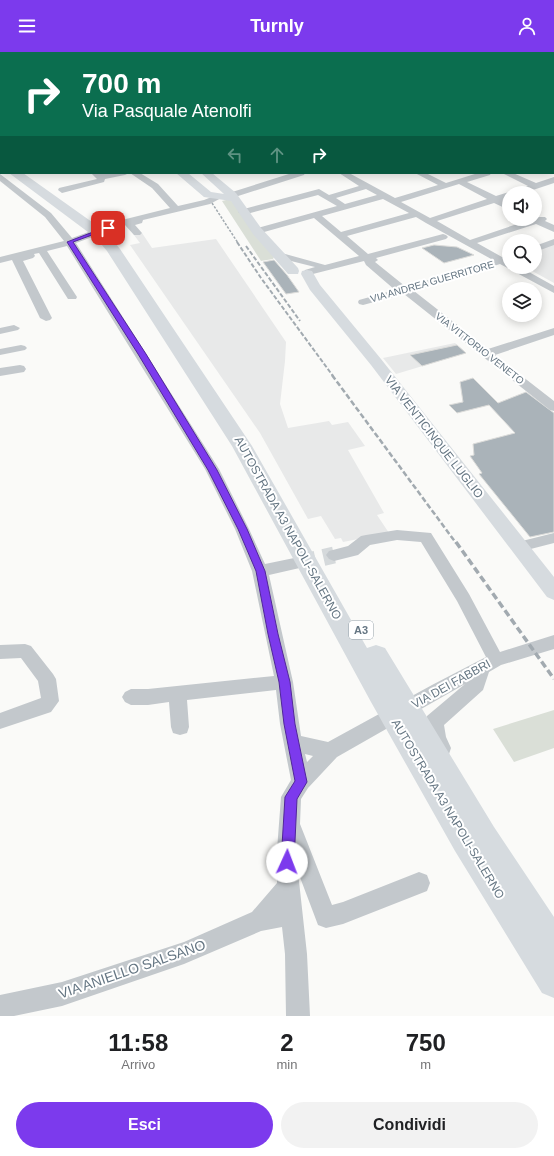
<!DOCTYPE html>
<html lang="it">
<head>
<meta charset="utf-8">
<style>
  :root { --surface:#fff; --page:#f2f2f2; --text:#202124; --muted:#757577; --accent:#7c3aed }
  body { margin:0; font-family:Arial,sans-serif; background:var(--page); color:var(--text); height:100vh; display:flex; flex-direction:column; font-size:15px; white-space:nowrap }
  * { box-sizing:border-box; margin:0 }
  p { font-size:13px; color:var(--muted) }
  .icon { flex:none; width:22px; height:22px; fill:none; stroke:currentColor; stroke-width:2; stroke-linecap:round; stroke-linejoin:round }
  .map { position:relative; height:964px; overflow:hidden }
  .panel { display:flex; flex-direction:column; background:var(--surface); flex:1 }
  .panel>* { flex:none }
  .guide { position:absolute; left:0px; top:0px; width:554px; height:122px; box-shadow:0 2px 10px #0003; background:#0b6e4f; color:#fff; overflow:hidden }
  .fabs { position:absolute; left:502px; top:134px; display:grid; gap:8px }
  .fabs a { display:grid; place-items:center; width:40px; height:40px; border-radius:50%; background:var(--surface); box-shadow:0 2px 10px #0003; font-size:20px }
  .pin { position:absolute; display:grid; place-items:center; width:34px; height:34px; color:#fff; margin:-17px; border-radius:8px; box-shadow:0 2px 6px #0006 }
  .me { position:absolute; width:44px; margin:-22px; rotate:2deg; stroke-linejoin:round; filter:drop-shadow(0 0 3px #0008) }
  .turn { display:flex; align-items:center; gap:14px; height:84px; padding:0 16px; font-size:18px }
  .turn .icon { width:52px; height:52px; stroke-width:2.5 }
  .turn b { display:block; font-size:28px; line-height:34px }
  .lanes { display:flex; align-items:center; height:38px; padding:0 16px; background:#0003; justify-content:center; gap:20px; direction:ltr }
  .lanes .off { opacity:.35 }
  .eta { display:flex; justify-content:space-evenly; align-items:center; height:68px; text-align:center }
  .eta b { font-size:24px; font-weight:600; line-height:28px }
  .button { display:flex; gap:8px; margin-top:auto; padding:8px 16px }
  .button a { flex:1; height:46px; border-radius:24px; background:var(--accent); color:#fff; font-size:16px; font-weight:600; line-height:46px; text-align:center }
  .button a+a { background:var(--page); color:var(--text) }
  header { display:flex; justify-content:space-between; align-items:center; height:52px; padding:0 16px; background:var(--accent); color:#fff; font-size:18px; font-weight:600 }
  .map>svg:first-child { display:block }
  .built { fill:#e8e9e9 }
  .green { fill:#dadfd7 }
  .building { fill:#aab3b9; stroke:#dcdcda }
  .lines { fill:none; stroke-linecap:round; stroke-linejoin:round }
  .minor-tunnel { stroke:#d5d9db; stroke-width:17; stroke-dasharray:17 8; stroke-linecap:butt }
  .minor { fill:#c3c8cc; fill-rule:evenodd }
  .major { fill:#d6dbdf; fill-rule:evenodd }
  .highway { fill:#d6dbdf; fill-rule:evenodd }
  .rail-far3 { stroke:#a2aab0; stroke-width:1.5; stroke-dasharray:2.5 1.5; stroke-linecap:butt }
  .rail-far2 { stroke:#a2aab0; stroke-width:2; stroke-dasharray:4.5 2; stroke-linecap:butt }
  .rail-far1 { stroke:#a2aab0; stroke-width:2.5; stroke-dasharray:5.5 2.5; stroke-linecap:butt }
  .rail { stroke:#a2aab0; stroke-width:3.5; stroke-dasharray:7 3.5; stroke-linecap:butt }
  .route { fill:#7c3aed; stroke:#51269a }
  .labels { text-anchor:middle; stroke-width:4; stroke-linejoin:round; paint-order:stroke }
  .far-street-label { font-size:10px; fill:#657683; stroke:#fff }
  .shield { fill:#fff; stroke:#939fa8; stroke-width:1 }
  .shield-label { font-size:11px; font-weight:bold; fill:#657683 }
  .street-label { font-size:12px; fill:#657683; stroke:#fff }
  .near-street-label { font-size:14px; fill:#657683; stroke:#fff }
</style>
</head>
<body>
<header><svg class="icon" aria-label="menu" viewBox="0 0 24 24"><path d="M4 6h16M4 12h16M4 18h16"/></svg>Turnly<svg class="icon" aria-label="person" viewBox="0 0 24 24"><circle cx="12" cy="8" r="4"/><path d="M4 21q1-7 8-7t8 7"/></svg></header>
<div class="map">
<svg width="554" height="964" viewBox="0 0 554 964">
  <rect width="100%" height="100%" fill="#fafaf8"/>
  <path class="built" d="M142 181 152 196 216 187 286 290 285 309 280 352 288 376 329 369 332 373 348 370 365 394 348 398 384 461 377 463 389 481 343 490 341 486 335 487 321 464 308 467 260 381 130 193 140 191 134 183Z
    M554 192V231L525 215H535V198Z
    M455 291 466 301 396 322 383 306Z"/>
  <path class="green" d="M230 147 274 205 273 207 261 209 222 149Z
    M554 658V696L514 710 493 677Z"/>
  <path class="building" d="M434 193 457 195 474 203 444 211 422 196Z
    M274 208 287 223 299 240 286 242 263 210Z
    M457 293 466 301 422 314 410 303Z
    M473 326 498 351 526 340 554 361V480L530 485 479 422 482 421 470 404 474 403 473 392 515 381 489 353 457 361 449 353 463 350 460 330Z"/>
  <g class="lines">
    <path class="minor-tunnel" d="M299 511 334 503"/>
    <path class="minor" d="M17 0H25L26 1H18Z
      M197 0H204L205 1H198Z
      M272 0H278V1H272Z
      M395 0H401L402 1H396Z
      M491 0H498L499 1H492Z
      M0 7H1V11H0Z
      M553 13H554V17H553Z
      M0 24H1V28H0Z
      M0 39H1V43H0Z
      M553 51H554V55H553Z
      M0 62H1V66H0Z
      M553 82H554V86H553Z
      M91 121 102 122 129 121 125 123 105 127 104 130 62 141 58 138 59 136 97 127Z
      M130 121H140L158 132 178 154 204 148 219 142 223 145 210 152 143 168 142 171 135 173 142 181 140 183H134L125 173 76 191 219 417 249 477 265 512 299 505 304 507 307 511 304 515 269 523 293 630 301 684 328 690 432 633 486 605 457 549 421 490 397 488 370 493 358 503 334 509 329 507 326 503 329 499 348 494 361 484 366 483 397 478 431 481 469 542 500 600 554 583V597L501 613 489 620 483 638 444 673 446 685 451 696 449 702 442 704 435 702C430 691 422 676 427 664L465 632 337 705 308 736 301 747 300 772 332 853 343 850 419 820 427 823 430 831 427 839 343 872 326 876 318 873 298 820 307 902 310 964H286L285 902 282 875 261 879 184 912 62 954 14 964H0V943L62 930 184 890 252 860 277 831V798L281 745 291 728 280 672 276 638 187 648 189 675 187 681 180 683 173 681 171 675 169 650 148 653H131L125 650 122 645 125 640 131 637H148L274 624 252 519 235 477 205 417 67 194 47 199 77 245 76 247H68L39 201 34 202 35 204 33 206 23 209 52 266 50 268 46 269 40 266 12 208 0 211V205L64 189 45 165 0 129V122L51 161 72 186 122 168 170 156 152 136ZM305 702 313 704 307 710Z
      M292 121H305L304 123 235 145H229L228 143 229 141Z
      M339 121H349L395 146 438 133 415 121H426L446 131 478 121H491L490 123 467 130 496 144 509 140 511 141 528 134 502 121H513L536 131 554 125V131L524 141H509V146L502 148 509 151V158L494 151 437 169 470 188 529 168 528 167H535V165H545L547 167 545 169 554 173V180L536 172 477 191 502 205H509V215H520L554 234V241L500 212 414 239 488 297 554 276V283L495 303 554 349V359L550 358 404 242 363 253 359 252 358 250 359 248 395 238 366 213 364 209 309 223 304 220 305 218 315 215 275 205 273 203 275 201 278 200 325 213 359 204 314 166 257 182 252 179 254 177 337 154 318 143 243 163 238 160 240 158 319 137 329 143 359 134ZM459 132 487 147 430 166 401 150ZM366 137 377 143 345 152 336 146ZM383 147 409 161 341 180 322 164ZM416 165 426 171 493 208 406 235 375 210 378 208 376 206 446 187 448 185 446 183 443 182 368 202 347 184Z
      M554 187V193L535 200V194Z
      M14 273 20 276 18 278 0 282V276Z
      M21 293 25 294 27 296 25 298 0 303V297Z
      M20 313 24 314 26 317 24 320 0 324V316Z
      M554 481V491L519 500 514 499 511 495 514 491Z
      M25 592 31 594 53 622 56 627 59 649 51 660 0 677V661L41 646 38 629 21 606 0 607V593Z"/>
    <path class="major" d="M47 0H69L70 1H48Z
      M176 121H188L211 140 224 142 201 121H212L236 141 261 176 298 216 299 219 298 222H288L253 182 231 149 204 145Z
      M307 218 312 219 320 233 381 307 554 525V548L547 545 371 313 310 238 301 222 302 219Z"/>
    <path class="highway" d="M0 99H1V107H0Z
      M9 121H23L106 180 120 197 252 394 367 596 376 593 385 596 494 775 554 865V946L542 941 455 799 371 650 232 394 107 199 96 186Z"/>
    <path class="rail-far3" d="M35 0 37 1
      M212 151 238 191"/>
    <path class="rail-far2" d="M237 190 261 226 333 324
      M246 194 300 269"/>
    <path class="rail-far1" d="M332 323 456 491"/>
    <path class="rail" d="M456 490 554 627"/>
  </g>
  <path class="route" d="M106 175 111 176 73 190 146 302 217 418 247 477 265 519 278 582 290 630 295 672 307 730 297 747 294 810 292 815 287 817 283 815 281 810 285 745 295 729 284 672 279 630 268 582 256 519 238 477 208 418 138 302 67 190Z"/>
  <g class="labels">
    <g class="far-street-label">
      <text transform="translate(432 229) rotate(-16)" y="4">VIA ANDREA GUERRITORE</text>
      <text transform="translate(480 296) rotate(38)" y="4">VIA VITTORIO VENETO</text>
    </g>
    <rect class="shield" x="349" y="569" width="24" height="18" rx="3"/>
    <g class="shield-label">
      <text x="361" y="582">A3</text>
    </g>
    <g class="street-label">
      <text transform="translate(434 385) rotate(52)" y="4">VIA VENTICINQUE LUGLIO</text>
      <text transform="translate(288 476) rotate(61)" y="4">AUTOSTRADA A3 NAPOLI-SALERNO</text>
      <text transform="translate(451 632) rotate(-29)" y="4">VIA DEI FABBRI</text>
      <text transform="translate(448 757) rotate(59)" y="4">AUTOSTRADA A3 NAPOLI-SALERNO</text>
    </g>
    <g class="near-street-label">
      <text transform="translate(132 917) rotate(-19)" y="5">VIA ANIELLO SALSANO</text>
    </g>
  </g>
</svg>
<div class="fabs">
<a><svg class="icon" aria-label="sound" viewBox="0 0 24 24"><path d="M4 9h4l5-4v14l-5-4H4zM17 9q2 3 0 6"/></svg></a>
<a><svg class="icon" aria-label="search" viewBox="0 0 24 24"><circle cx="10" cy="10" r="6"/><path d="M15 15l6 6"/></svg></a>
<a><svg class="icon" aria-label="layers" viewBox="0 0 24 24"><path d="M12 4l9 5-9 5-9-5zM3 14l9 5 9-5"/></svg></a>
</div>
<div class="pin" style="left:108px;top:176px;background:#d93025"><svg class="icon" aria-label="arrive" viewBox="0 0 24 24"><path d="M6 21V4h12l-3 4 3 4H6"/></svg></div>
<svg class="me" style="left:287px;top:810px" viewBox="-20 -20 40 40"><circle r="19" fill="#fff"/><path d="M0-13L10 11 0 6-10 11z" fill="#7c3aed"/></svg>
<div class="guide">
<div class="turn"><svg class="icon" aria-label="right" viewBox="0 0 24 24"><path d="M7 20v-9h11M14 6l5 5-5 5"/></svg><div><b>700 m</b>Via Pasquale Atenolfi</div></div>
<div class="lanes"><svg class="icon off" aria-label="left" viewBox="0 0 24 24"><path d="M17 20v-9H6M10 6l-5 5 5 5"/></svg><svg class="icon off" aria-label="ahead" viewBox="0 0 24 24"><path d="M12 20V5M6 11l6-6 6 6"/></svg><svg class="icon" aria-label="right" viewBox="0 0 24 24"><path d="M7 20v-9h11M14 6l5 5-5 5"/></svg></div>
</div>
</div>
<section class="panel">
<div class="eta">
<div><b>11:58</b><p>Arrivo</p></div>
<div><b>2</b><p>min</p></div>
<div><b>750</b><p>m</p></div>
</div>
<div class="button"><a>Esci</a><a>Condividi</a></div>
</section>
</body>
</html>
